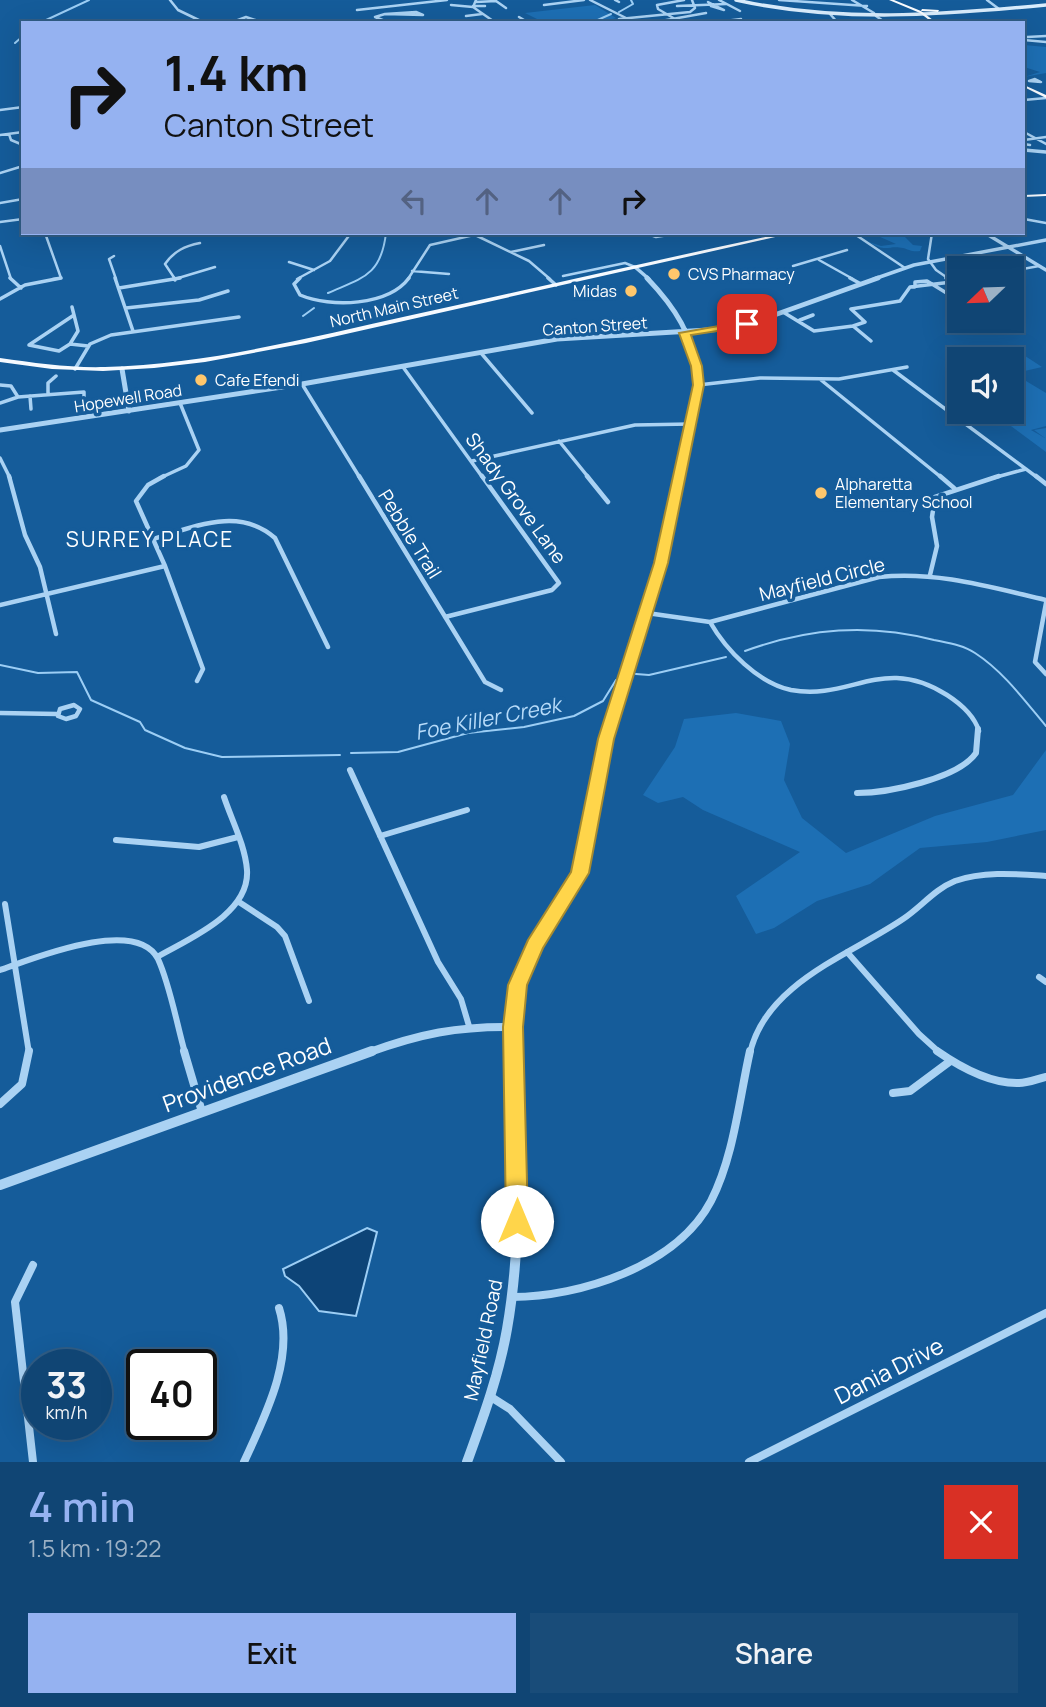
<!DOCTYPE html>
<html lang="en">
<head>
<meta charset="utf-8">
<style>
  :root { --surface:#104574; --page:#194c79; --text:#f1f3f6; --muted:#9cb1c5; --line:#305d86; --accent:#95b2f1 }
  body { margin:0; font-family:Manrope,sans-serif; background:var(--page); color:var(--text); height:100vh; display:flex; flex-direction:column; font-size:26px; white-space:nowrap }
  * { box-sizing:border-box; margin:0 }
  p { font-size:23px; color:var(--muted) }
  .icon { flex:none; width:38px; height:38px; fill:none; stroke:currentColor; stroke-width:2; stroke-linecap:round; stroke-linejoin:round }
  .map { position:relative; height:1462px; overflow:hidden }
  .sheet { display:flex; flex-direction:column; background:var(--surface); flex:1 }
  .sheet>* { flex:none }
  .banner { position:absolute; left:21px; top:21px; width:1004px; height:214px; border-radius:0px; box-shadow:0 7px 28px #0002,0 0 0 2px var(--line); background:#95b2f1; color:#111; overflow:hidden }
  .needle { width:46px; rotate:247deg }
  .fabs { position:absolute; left:947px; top:256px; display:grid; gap:14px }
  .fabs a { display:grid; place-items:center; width:77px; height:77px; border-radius:0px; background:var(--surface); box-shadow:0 7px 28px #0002,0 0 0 2px var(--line); font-size:35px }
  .speed { position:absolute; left:21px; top:1349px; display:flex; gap:14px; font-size:35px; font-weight:700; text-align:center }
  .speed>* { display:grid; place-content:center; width:91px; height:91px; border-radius:50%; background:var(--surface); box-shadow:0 7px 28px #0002,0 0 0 2px var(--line); line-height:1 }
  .speed small { font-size:18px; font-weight:400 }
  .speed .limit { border:4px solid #111; border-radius:10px; background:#fff; color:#111 }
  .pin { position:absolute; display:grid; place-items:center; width:60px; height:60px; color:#fff; margin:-30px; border-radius:14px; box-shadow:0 4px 10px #0006 }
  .me { position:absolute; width:77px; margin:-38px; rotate:0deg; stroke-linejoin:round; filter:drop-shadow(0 0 5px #0008) }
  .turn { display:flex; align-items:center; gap:24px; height:147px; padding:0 28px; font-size:32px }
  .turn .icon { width:91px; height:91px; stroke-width:2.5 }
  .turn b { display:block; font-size:49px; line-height:60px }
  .lanes { display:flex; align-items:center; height:66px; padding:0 28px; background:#0003; justify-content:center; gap:35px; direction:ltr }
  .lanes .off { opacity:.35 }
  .round { display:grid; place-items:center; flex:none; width:74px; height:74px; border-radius:0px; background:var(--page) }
  .head { display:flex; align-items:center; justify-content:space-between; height:119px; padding:0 28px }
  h1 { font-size:42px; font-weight:600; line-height:52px; color:var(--accent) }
  .cta { display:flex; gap:14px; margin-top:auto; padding:14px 28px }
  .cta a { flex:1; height:80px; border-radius:0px; background:var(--accent); color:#111; font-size:28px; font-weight:600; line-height:80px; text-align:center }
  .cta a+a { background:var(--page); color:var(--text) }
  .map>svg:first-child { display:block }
  .green { fill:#1d6fb4 }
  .water { fill:#0d4477; stroke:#9ccef5; stroke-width:2 }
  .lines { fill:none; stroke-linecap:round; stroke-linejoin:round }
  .stream { stroke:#9ccef5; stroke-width:2 }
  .minor-far4 { stroke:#aad2f3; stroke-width:2.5 }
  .minor-far3 { stroke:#aad2f3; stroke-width:3.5 }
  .minor-far2 { stroke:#aad2f3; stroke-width:4.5 }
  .minor-far1 { stroke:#aad2f3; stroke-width:6 }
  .minor { stroke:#aad2f3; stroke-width:8 }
  .tertiary-far5 { stroke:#aad2f3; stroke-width:2.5 }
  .tertiary-far4 { stroke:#aad2f3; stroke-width:3.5 }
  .tertiary-far3 { stroke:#aad2f3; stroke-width:5 }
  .tertiary-far2 { stroke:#aad2f3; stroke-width:6 }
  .tertiary-far1 { stroke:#aad2f3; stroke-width:8 }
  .tertiary { stroke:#aad2f3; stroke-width:10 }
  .secondary { stroke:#d9ecfc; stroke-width:3.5 }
  .primary { fill:#f6faff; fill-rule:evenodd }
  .trunk { fill:#fafcff; fill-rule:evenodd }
  .route { fill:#ffd54a; stroke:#a68a30; stroke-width:2 }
  .poi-dot { fill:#ffc76c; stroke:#155c9a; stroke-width:2.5 }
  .labels { text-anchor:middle; stroke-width:7; stroke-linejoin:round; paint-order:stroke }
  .far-poi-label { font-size:16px; fill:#fff; stroke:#155c9a; text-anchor:start }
  .far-street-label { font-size:16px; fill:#fff; stroke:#155c9a }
  .street-label { font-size:19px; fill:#fff; stroke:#155c9a }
  .neighbourhood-label { font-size:21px; letter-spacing:2px; fill:#fff; stroke:#155c9a }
  .water-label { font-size:21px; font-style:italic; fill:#b7dbf9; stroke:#155c9a }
  .near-street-label { font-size:23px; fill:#fff; stroke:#155c9a }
</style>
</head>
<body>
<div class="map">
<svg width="1046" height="1462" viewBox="0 0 1046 1462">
  <rect width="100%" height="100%" fill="#155c9a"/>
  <path class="green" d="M595 5 616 18 599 23H545L525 13Z
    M1024 45 1046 47V73L1024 77 1040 72 1024 67Z
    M900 233H914L904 236 913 245 922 246 920 251C912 252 910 250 903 248 888 245 886 253 869 242L881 246 896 244 878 236Z
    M1016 350 1042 367 1012 374V359H975Z
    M1026 381 1046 393V426L1031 430 1045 438 1034 430 1046 428V452L1007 423 1017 421 995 411H1012V384Z
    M736 713 781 721 790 744 784 780 802 818 846 853 935 816 1013 795 1046 750V830L987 842 920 848 870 884 817 901 774 928 756 934 736 896 800 852 703 810 683 797 658 803 643 795 675 747 684 719Z"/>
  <path class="water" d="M367 1228 377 1232 356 1316 319 1311 299 1286 285 1276 283 1269Z"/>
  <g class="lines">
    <path class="stream" d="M619 12 633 4 631 0
      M44 21 89 0
      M591 23 611 14
      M651 23H658
      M15 43 23 36
      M328 293C362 278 381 276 386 233
      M303 316 314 308
      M745 651C808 628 869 623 934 640 948 643 963 645 975 653 1003 671 1025 701 1046 726
      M0 665 38 673 77 672 91 700 140 722 145 730 185 748 222 757 340 755
      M636 674 649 675 726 657
      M351 753 398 752 468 733 524 727 574 716 603 701 616 680"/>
    <path class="minor-far4" d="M170 0 178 10 205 23
      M476 0 473 7 496 23
      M615 0 619 2
      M719 0 740 11
      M779 0 867 6
      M852 0 874 13
      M476 2 496 1 506 8
      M708 2 724 10 711 6
      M451 5 473 7
      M544 5 584 0
      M473 6H485
      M677 6 726 4
      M357 10 447 0
      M416 12 423 15 385 14Z
      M385 14 375 17 390 23
      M830 14 838 23
      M466 16 482 14
      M876 16 886 23
      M519 17 529 23
      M675 19 658 9 657 5 684 0
      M661 21 706 13
      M717 22 741 19
      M230 23 246 17 264 23
      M396 23H430
      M625 23 619 19 690 12 695 8 692 0
      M1027 37 1046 36
      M1024 40 1046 42
      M1035 79 1041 82 1029 81Z
      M1024 100 1046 98
      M0 110 23 107
      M1024 132 1046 144
      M9 134 11 140 23 145
      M0 135 23 132
      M1024 140 1046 137
      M1024 144 1030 145
      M0 173 23 166
      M0 203 23 199
      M1024 219 1046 223
      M0 222 23 219
      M45 233 61 278 53 279
      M645 233 656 237 681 233
      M853 233 905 268
      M932 233 928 259 936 270 949 279
      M72 234 78 233
      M473 234 529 261 550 279
      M0 246 11 279
      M511 252 544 245
      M114 256 109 259 116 279
      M819 260 853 279
      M289 262 314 270
      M793 266 847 250
      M412 271 449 274
      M1012 271 1039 266
      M563 276 625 263 635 267
      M175 279 165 264C174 251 185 246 200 243
      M175 279 215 267
      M297 279 330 261 351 233
      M408 279 430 245 474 235"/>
    <path class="minor-far3" d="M10 278 21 288
      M115 278 133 331
      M174 278 175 280
      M300 278 294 284 300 295C331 308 388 306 409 278
      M548 278 556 285
      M850 278 861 284
      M946 278 959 286
      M915 287V282L927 281 953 297
      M119 288 180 278
      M0 299 25 285 61 278
      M72 307 78 331 70 344 88 346
      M126 308 199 300 228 291
      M851 309 900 301 910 287 952 282
      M851 309 865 322 853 326
      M783 312 814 331 853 326 871 341
      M800 320 813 315
      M70 344 59 351 29 345 74 315
      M481 353 532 413
      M403 367 483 478
      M75 369 90 344 111 335 239 317
      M893 370 1038 478
      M821 380 942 478
      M302 384 360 478
      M0 385 11 386 18 397 0 403
      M698 385 760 378 839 379 907 367
      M48 394V383L56 376
      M30 396 31 409
      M18 397 84 392V401
      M559 441 589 478
      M0 458 10 478
      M472 461 635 425 690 424
      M160 478 186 466 199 450 180 403
      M993 478 1026 469"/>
    <path class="minor-far2" d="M9 476 25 535 40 567 56 634
      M164 476 148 485 136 501 165 566 203 669 197 681
      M359 476 485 682 501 690
      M587 476 608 502
      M940 476 954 488
      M1036 476 1046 484
      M153 539C194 527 239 506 275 538L328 647
      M930 575 937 546 932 517 935 497 999 476
      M1046 603 1035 662 1046 674
      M0 605 165 566
      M647 613 710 622 879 577C937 571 990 587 1046 600
      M445 617 552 590 559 583 482 476
      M710 622C726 650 758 683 791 690 851 701 883 654 947 695 961 704 974 715 979 731
      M74 705 80 709 76 716 66 719 58 716 60 709Z
      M0 713 57 714"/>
    <path class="minor-far1" d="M350 770 438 962 461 999 469 1026
      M857 793C887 793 958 779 976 753L978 729
      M380 836 467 810
      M116 840 199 847 238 837
      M239 902 277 927 285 936 309 1001
      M5 904 29 1053
      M847 952 919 1034 940 1053
      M157 957C188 939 250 914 247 870 245 845 232 821 224 797
      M0 970C32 959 136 916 158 959 170 985 177 1025 185 1053
      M1039 977 1046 982
      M750 1053C766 983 850 955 903 919 921 907 935 889 955 881 984 871 1016 874 1046 876"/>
    <path class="minor" d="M184 1051 202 1112
      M937 1051C960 1067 990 1084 1019 1083 1028 1083 1037 1079 1046 1077
      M893 1093 910 1091 949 1062
      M0 1104 22 1084 29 1051
      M33 1265 15 1302 33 1462
      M512 1297C580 1297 677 1266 711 1201 734 1156 739 1100 750 1051
      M491 1397 510 1409 561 1462
      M244 1462C265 1416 295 1358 279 1308
      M749 1462 1046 1313"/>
    <path class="tertiary-far5" d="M590 0 636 23
      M987 0 999 9"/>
    <path class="tertiary-far4" d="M1024 150 1046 152
      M985 233 1046 270
      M635 267 649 279
      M874 279 914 265 1046 240"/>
    <path class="tertiary-far3" d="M647 278C716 350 697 392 678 478
      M122 369 129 411
      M0 430 302 384 557 339 725 329 766 318 878 278"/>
    <path class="tertiary-far2" d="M609 731 655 588 679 476"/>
    <path class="tertiary-far1" d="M367 1053C419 1034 458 1026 513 1027
      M514 1053C513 1015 516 978 536 944 553 914 576 890 586 856 598 815 596 770 609 729"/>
    <path class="tertiary" d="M0 1185 372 1051
      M467 1462C483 1418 499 1375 507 1329 523 1238 518 1143 514 1051"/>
    <path class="secondary" d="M736 0C840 23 941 15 1046 5"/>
    <path class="primary" d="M1046 194V196L1024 197V195Z
      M784 233H793L306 343 205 362 154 368 103 371 52 369 0 362V358C35 363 70 368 105 367 210 364 311 337 412 315 536 288 660 259 784 233Z"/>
    <path class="trunk" d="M889 0H894L921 11 922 9 939 10 938 12 921 11 937 23H933L920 13Z
      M1024 85 1046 95V98L1024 87Z"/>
  </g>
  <path class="route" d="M747 321 750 322V326L691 335 702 366 704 385 668 563 614 739 589 873 543 948 527 985 523 1027 528 1221 525 1229 517 1232 509 1229 506 1221 503 1027 508 985 528 940 571 872 598 739 654 563 693 385 691 366 679 333Z"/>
  <g class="poi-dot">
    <circle cx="674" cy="274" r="7"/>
    <circle cx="631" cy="291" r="7"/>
    <circle cx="201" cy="380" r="7"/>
    <circle cx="821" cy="493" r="7"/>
  </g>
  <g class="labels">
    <g class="far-poi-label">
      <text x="688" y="280">CVS Pharmacy</text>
      <text x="617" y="297" text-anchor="end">Midas</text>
      <text x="215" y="386">Cafe Efendi</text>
      <text x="835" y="490">Alpharetta<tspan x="835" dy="18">Elementary School</tspan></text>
    </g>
    <g class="far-street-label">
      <text transform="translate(394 307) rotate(-13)" y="6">North Main Street</text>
      <text transform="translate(595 326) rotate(-4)" y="6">Canton Street</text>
      <text transform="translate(128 398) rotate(-9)" y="6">Hopewell Road</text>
    </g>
    <g class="street-label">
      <text transform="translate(516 498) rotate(54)" y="7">Shady Grove Lane</text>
      <text transform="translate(410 534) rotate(58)" y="7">Pebble Trail</text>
      <text transform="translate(822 579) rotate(-14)" y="7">Mayfield Circle</text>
      <text transform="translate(483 1340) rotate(-78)" y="7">Mayfield Road</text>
    </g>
    <g class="neighbourhood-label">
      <text x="150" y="547">SURREY PLACE</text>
    </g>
    <g class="water-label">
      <text transform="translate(488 719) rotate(-11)" y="7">Foe Killer Creek</text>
    </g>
    <g class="near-street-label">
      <text transform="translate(247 1075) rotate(-20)" y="8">Providence Road</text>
      <text transform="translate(889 1371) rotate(-27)" y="8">Dania Drive</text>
    </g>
  </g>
</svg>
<div class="fabs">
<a><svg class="needle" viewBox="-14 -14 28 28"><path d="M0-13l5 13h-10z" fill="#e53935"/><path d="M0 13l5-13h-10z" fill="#9cb1c5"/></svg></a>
<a><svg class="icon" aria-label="sound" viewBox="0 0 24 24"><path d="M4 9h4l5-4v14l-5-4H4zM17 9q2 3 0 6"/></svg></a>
</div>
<div class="speed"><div>33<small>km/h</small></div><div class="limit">40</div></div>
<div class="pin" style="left:747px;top:324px;background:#d93025"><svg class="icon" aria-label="arrive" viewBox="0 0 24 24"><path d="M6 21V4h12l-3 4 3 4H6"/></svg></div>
<svg class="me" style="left:517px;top:1221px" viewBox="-20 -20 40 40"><circle r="19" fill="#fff"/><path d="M0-13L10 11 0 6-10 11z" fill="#ffd54a"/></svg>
<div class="banner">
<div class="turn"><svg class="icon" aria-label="right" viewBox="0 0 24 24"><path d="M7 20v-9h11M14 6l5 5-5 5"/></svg><div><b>1.4 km</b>Canton Street</div></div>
<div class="lanes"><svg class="icon off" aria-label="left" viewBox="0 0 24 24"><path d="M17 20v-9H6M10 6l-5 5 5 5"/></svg><svg class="icon off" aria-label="ahead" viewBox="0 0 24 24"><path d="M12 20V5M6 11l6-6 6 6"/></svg><svg class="icon off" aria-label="ahead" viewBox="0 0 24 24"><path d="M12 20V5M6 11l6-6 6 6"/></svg><svg class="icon" aria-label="right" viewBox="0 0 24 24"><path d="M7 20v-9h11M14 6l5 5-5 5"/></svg></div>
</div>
</div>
<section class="sheet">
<div class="head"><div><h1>4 min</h1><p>1.5 km · 19:22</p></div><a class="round" style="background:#d93025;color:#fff"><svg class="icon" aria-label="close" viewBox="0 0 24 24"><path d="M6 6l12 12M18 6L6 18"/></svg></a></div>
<div class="cta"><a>Exit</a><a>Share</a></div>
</section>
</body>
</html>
